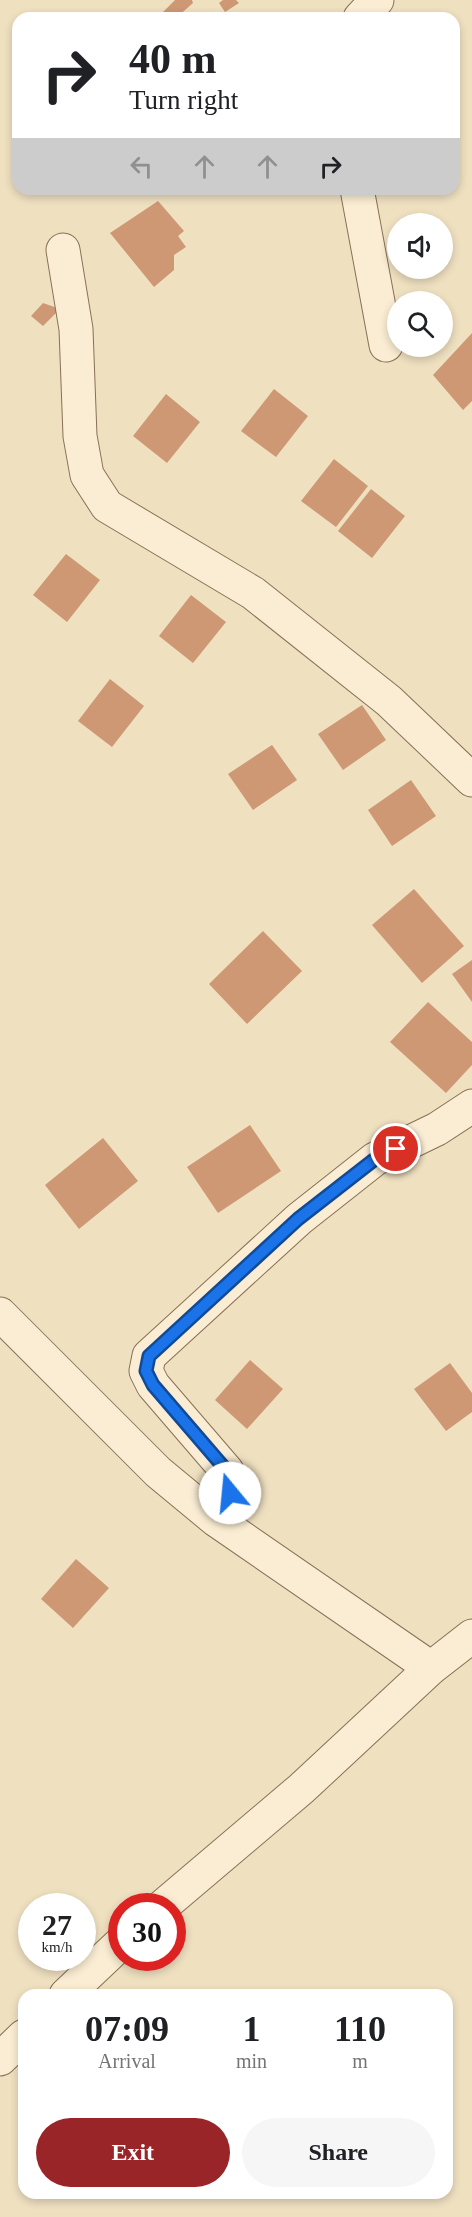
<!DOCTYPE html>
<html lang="en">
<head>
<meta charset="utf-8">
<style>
  :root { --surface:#fff; --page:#f6f6f6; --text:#202124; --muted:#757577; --accent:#992529 }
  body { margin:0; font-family:"Times New Roman",serif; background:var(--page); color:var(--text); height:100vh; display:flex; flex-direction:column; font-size:22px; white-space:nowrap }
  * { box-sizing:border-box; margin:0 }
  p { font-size:20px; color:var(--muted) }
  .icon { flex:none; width:33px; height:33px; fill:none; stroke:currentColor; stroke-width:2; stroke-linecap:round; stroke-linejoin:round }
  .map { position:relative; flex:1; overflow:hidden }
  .side { position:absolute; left:18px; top:1989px; width:435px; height:210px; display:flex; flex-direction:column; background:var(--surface); border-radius:18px; box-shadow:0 3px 9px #0003 }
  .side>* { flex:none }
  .banner { position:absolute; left:12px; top:12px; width:448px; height:183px; border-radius:18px; box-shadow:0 3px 9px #0003; background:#fff; color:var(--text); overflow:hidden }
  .fabs { position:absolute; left:387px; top:213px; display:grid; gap:12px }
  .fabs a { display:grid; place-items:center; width:66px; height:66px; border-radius:50%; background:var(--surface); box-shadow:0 3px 9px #0003; font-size:30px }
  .speed { position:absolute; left:18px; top:1893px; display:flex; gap:12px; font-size:30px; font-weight:700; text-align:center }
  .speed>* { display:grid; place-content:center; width:78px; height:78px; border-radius:50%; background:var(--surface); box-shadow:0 3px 9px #0003; line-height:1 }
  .speed small { font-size:15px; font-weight:400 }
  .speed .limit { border:9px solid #d22; background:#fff; color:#111 }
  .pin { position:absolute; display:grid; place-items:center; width:51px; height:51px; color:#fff; margin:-26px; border:3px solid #fff; border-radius:50%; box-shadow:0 2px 6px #0007 }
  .me { position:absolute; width:66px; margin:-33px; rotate:343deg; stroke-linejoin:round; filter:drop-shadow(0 0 4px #0008) }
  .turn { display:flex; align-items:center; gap:21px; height:126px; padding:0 18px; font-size:27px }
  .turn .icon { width:78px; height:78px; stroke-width:2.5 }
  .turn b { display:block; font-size:42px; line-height:51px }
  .lanes { display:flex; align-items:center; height:57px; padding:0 18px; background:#0003; justify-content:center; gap:30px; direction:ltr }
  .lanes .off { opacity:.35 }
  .eta { display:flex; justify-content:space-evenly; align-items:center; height:102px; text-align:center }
  .eta b { font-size:36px; font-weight:600; line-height:42px }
  .cta { display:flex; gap:12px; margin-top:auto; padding:12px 18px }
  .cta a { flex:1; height:69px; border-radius:36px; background:var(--accent); color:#fff; font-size:24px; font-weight:600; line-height:69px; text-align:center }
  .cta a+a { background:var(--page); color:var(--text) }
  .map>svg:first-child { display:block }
  .building { fill:#ce9874 }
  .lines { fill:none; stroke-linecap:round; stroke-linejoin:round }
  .minor-casing { stroke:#887057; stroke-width:35 }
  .minor { stroke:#faedd3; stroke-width:33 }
  .route-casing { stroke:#114b97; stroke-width:15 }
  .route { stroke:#1a73e8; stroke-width:10 }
</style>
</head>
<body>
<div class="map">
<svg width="472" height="2217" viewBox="0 0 472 2217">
  <rect width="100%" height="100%" fill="#efe0c0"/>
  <path class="building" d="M175 0H192L193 3 176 18H167L162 13Z
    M223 0H236L239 3 225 12 219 3Z
    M158 201 184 231 178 236 186 247 174 255V270L154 287 110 233Z
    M43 303 60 309 43 326 31 316Z
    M472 333V401L463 410 433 375Z
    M274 389 308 416 276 457 241 431Z
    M166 394 200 422 167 463 133 436Z
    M334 459 368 486 336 527 301 501Z
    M371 489 405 516 372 558 338 531Z
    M66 554 100 580 67 622 33 595Z
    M191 595 226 622 193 663 159 636Z
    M110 679 144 706 112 747 78 721Z
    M362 705 386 740 343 770 318 734Z
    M272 745 297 780 253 810 228 774Z
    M411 780 436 816 392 846 368 810Z
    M414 889 464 946 422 983 372 925Z
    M263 931 302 971 247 1024 209 984Z
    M472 960V1002L452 974Z
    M428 1002 472 1042V1065L446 1093 390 1042Z
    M250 1125 281 1171 218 1213 187 1167Z
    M103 1138 138 1181 79 1229 45 1185Z
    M250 1360 283 1389 247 1429 215 1400Z
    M450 1363 472 1393V1412L446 1431 414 1389Z
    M76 1559 109 1588 73 1628 41 1599Z"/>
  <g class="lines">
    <g class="minor-casing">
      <path id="minor" d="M360 18 377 0
        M357 189 386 345
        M63 250 76 329 80 436 87 475 107 506 253 593 389 701 472 780
        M0 1314 158 1472 216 1520 431 1668
        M216 1520C226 1500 235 1494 227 1471L153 1385 146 1371 149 1356 299 1219 375 1159 437 1129 472 1106
        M163 1906 301 1789 431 1668 472 1636
        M66 1995 122 1942
        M0 2059 24 2036"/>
    </g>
    <use href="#minor" class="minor"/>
  </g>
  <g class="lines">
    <g class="route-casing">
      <path id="route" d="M230 1493 232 1485 227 1471 153 1385 146 1371 149 1356 298 1219 375 1159 396 1149"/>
    </g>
    <use href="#route" class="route"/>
  </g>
</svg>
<div class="fabs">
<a><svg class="icon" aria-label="sound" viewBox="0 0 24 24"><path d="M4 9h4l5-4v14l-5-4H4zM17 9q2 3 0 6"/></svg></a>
<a><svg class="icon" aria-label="search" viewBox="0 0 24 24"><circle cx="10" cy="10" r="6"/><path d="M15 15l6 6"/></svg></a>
</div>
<div class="speed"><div>27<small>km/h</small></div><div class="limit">30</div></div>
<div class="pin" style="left:396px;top:1149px;background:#d93025"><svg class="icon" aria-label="arrive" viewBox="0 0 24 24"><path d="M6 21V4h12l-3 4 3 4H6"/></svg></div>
<svg class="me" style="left:230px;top:1493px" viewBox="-20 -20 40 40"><circle r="19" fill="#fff"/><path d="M0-13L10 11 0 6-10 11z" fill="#1a73e8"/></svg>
<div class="banner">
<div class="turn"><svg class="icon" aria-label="right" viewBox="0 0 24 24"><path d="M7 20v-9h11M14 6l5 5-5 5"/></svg><div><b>40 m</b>Turn right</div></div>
<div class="lanes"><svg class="icon off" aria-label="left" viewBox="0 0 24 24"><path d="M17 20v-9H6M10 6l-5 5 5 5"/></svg><svg class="icon off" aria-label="ahead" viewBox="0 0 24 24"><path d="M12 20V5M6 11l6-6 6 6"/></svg><svg class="icon off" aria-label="ahead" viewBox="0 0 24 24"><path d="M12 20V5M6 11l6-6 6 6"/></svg><svg class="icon" aria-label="right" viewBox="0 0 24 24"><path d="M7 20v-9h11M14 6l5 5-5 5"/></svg></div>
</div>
<section class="side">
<div class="eta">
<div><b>07:09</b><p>Arrival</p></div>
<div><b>1</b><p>min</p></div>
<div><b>110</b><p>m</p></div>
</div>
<div class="cta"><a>Exit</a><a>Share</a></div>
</section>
</div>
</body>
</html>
